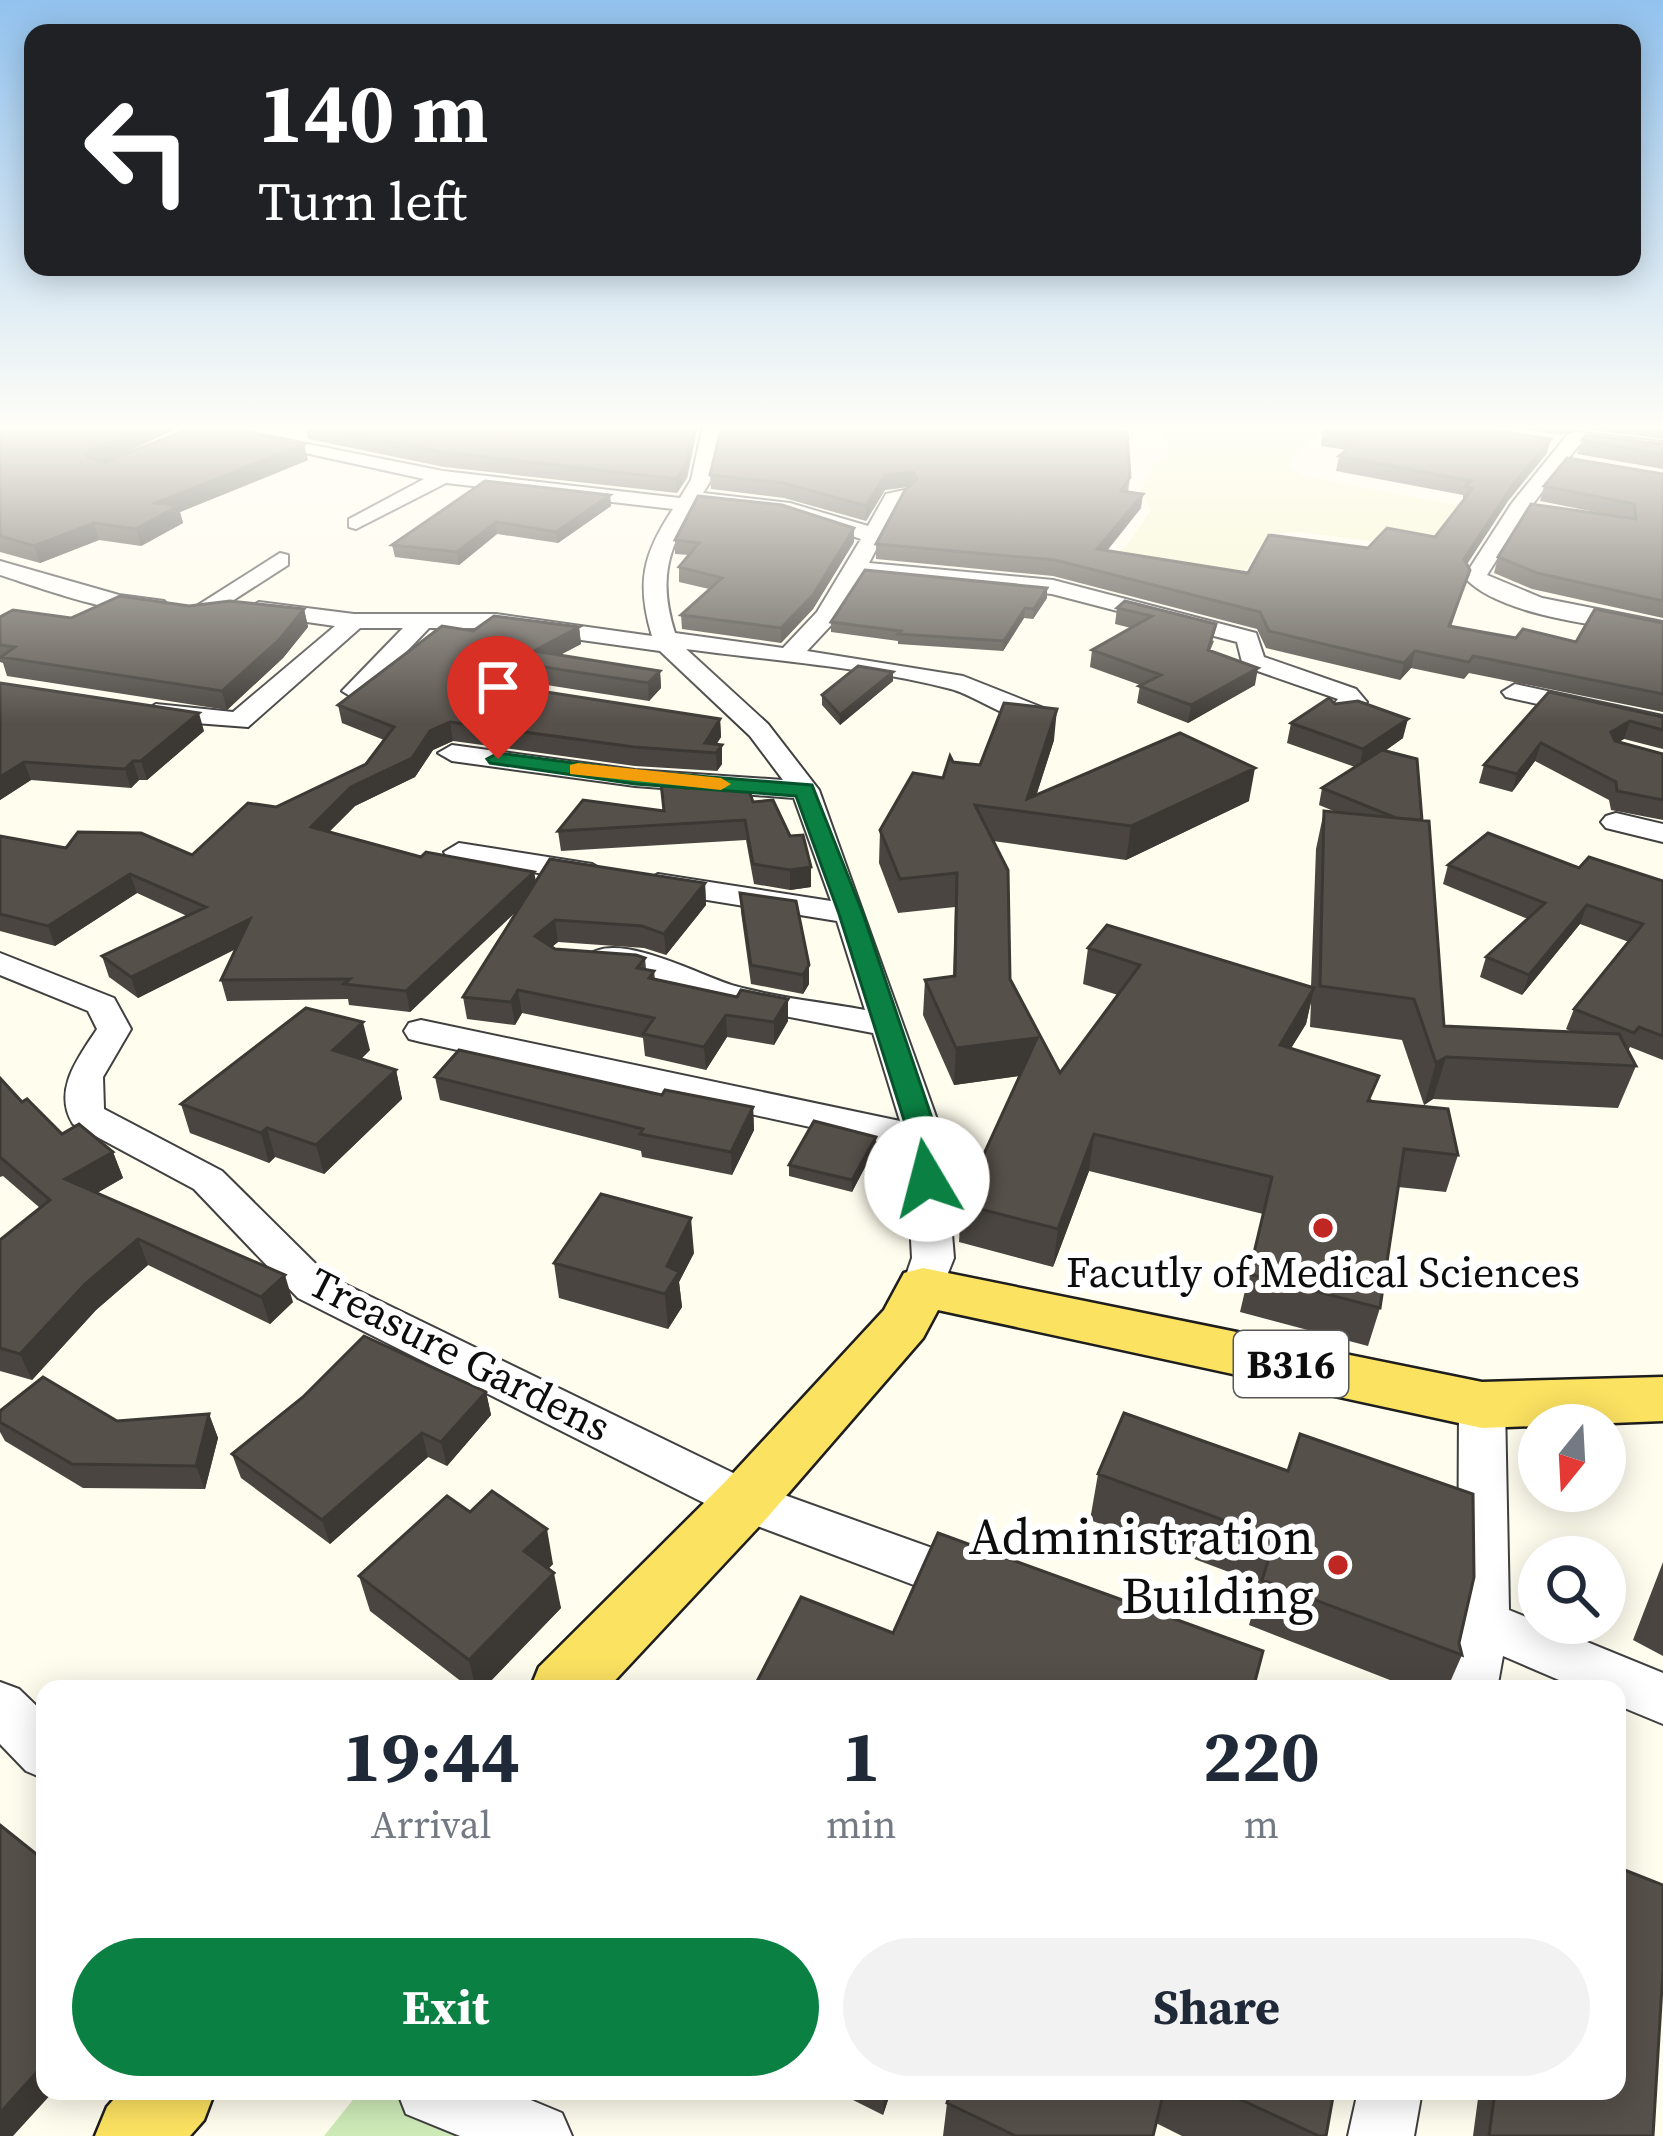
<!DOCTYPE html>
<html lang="en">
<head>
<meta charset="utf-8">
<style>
  :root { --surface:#fff; --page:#f2f2f3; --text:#1f2937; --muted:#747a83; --accent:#0b8043 }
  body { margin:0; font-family:"Source Serif 4",serif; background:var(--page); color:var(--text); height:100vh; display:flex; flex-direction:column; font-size:45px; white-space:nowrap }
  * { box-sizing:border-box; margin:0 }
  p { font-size:39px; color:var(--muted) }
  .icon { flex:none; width:66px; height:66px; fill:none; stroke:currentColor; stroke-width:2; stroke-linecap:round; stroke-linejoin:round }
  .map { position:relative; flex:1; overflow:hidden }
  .sheet { position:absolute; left:36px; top:1680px; width:1590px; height:420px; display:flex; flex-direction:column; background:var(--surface); border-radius:24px; box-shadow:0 6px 30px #0003 }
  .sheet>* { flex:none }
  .hud { position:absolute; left:24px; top:24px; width:1617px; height:252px; border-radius:24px; box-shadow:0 6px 30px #0003; background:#202124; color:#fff; overflow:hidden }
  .needle { width:78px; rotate:198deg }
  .buttons { position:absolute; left:1518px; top:1404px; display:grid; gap:24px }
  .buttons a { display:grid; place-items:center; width:108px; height:108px; border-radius:50%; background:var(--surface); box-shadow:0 6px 30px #0003; font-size:60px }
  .pin { position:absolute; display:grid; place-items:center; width:102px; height:102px; color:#fff; margin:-123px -51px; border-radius:50% 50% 50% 0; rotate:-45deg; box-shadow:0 0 12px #0007 }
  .pin .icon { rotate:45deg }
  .me { position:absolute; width:132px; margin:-66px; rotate:352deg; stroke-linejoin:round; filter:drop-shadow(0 0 9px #0008) }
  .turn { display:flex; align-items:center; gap:42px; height:252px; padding:0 36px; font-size:54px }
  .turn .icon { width:156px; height:156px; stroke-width:2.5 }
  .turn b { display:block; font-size:84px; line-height:102px }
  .eta { display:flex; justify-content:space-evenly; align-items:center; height:204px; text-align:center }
  .eta b { font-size:72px; font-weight:700; line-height:84px }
  .cta { display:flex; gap:24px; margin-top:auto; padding:24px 36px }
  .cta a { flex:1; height:138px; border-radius:72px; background:var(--accent); color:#fff; font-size:48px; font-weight:700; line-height:138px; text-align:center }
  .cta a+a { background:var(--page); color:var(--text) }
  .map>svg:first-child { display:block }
  .farmland { fill:#f6f5cd }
  .green { fill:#cdeab7 }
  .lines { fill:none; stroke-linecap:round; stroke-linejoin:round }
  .minor-casing { stroke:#404040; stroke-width:4 }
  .major-casing { stroke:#1e1e1e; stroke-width:5 }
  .minor { fill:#fff; fill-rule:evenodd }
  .major { fill:#fce261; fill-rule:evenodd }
  .wall { fill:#4a4540 }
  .shaded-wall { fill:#3c3834 }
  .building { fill:#56504a; stroke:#3c3834; stroke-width:3 }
  .route { fill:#0b8043; stroke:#07532c; stroke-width:3 }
  .slow { fill:#f59e0b }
  .poi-dot { fill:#c12722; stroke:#fff; stroke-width:4.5 }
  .labels { text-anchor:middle; stroke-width:12; stroke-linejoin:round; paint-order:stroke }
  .shield { fill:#fff; stroke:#565656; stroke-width:3 }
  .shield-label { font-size:39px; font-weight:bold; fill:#0d0d0d }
  .poi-label { font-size:42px; fill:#0d0d0d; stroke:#fff }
  .street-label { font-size:42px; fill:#0d0d0d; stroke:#fff }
  .near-poi-label { font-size:51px; fill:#0d0d0d; stroke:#fff; text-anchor:end }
</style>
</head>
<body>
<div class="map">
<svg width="1663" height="2136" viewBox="0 0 1663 2136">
  <rect width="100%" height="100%" fill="#fffdee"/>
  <path class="farmland" d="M1159 425H1327L1287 464 1302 476 1495 512 1479 538 1390 544 1300 532 1268 534 1240 578 1114 554 1127 545 1151 510 1140 492 1153 466 1168 456 1169 448Z"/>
  <path class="green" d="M360 2091H449L543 2136H324Z"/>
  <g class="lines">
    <g class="minor-casing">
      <path id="minor" d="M177 425H213L443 471 680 498 691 480 703 425H721L711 480 703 493 790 503 868 526 886 494 909 489 912 493 901 502 869 563 1053 580 1256 633 1264 657 1356 689 1367 702 1349 719H1331L1327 713 1338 699 1243 666 1237 642 1052 594 862 575 835 621 807 651 963 676 1046 709 1050 715 1046 721C1017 728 980 697 951 689 865 667 774 661 686 649L768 724 819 790 944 1139 954 1258 938 1298 923 1302 908 1298 902 1287 912 1258 906 1148 421 1042 409 1039 404 1031 409 1023 421 1020 900 1121 873 1033 727 1005 639 972 589 966 585 959C611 926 702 977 735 986 777 998 823 1002 865 1010L837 921 658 892 643 883 658 874 831 901 794 798 635 786 452 761 438 753 452 745 635 770 783 780 750 736 660 651 496 628H429L364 696 355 699 342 691 403 628H360L248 727 156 720 143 712 156 704 233 712 335 626 251 614 247 609 259 602 354 614H496L652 636C636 583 643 554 673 509L446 483 356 529 349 527V519L424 479ZM697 503 790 516 861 539 817 612 783 648 675 633C658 580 667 548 697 503Z
        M1575 432 1663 442V454L1580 444 1528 510 1487 575 1542 598 1663 622V636C1609 626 1501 618 1464 577L1512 503 1568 434Z
        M280 553 288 555V565L215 612 207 614 195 607Z
        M0 561 119 595 164 601 168 606C142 627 33 585 0 575Z
        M1515 684 1663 716V732L1506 697 1502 692Z
        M1616 813 1663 824V842L1606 828 1601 822 1606 816Z
        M459 843 592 864 607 873 592 882 448 858 444 852Z
        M0 953 114 998 131 1029 103 1077 104 1109 222 1171 328 1276 762 1487 985 1567 992 1583 985 1599 967 1605 728 1515 298 1298 194 1189 73 1124C52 1090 79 1057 97 1029L88 1011 0 975Z
        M1482 1387 1498 1392 1505 1405 1509 1610 1663 1673V1724L1617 1705V1689H1580L1503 1656 1497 1689H1443L1458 1623 1459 1405 1466 1392Z
        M0 1682 19 1689 45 1714V1779L26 1771 0 1744Z
        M397 2091H509L562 2113 572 2136H460L406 2114Z
        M1358 2091H1422L1414 2136H1348Z"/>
    </g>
    <g class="major-casing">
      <path id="major" d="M923 1268 1482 1382 1663 1377V1421L1482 1428 938 1310 923 1338 766 1519 607 1689H530L539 1667 724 1483 884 1310 904 1273Z
        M121 2091H215L204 2120 190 2136H95L107 2107Z"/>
    </g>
    <use href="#minor" class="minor"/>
    <use href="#major" class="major"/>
  </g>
  <path class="wall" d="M305 425H698L687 478 677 493 444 467 308 439Z
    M1493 425H1663V439L1576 428 1563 435Z
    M0 426 172 431 104 462 308 460 180 512 183 523 141 546 99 540 40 563 0 552Z
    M1116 432 1130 477 1128 492 1141 508 1107 551 1248 573 1368 548 1435 537 1463 502V495L1336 471 1339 456 1346 450 1321 446 1323 432 1547 453 1508 501 1467 564 1470 570 1451 627 1516 638 1576 642 1663 623V712L1469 673 1464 679 1411 668 1400 680 1266 648 1257 629 1053 576 876 559V544L908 487 885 490 866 521 784 498 711 489 710 475Z
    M1582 440 1663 444V469L1577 454Z
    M1663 474V618L1532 589 1494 573 1498 557 1620 517 1540 501 1544 486Z
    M610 495 611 506 558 543 497 534 459 565 395 557 392 545Z
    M675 540 854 542 813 609 781 643 682 629 681 615 709 589 679 582V567L689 555 675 554Z
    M1047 598 1033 619 1024 618 1003 651 898 644V641L831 632V622Z
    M1125 601 1214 641 1210 651 1255 685 1188 723 1137 703 1140 685 1090 667 1092 650 1131 628 1115 624 1117 608Z
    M189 606 304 609 308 627 283 658 227 710 7 676 3 663 0 662V617L71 618Z
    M579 627 581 644 560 655 660 671 661 688 649 701 488 676 480 680 482 682 720 719 721 737 716 745 722 764 717 771 635 766 453 741 433 750 415 777 355 806 329 832 421 857 534 872 536 881 705 883 706 905 666 955 644 948 558 942 552 947 555 949 645 958 646 969 654 971 655 979 788 1021 774 1045 727 1037 706 1070 645 1056 643 1038 522 1013 515 1025 467 1019 463 997 517 910 410 1012 349 1005 348 999 227 1001 221 980 236 949 138 998 109 977 102 956 187 916 137 893 55 946 0 931V836L66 848 192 855 276 807 366 764 384 740 342 723 338 705 473 631Z
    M893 672V681L840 725 822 705V695Z
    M0 683 204 731 147 780H139L131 788 31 780 0 800Z
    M1549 692 1663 717V749L1624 739 1618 742 1663 754V820L1611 810 1609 800 1535 761 1512 792 1479 783 1484 765Z
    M1335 704 1403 738 1385 751 1422 820 1444 1026 1572 1032 1566 1029 1574 1009 1629 942 1580 924 1522 995 1480 977 1486 957 1528 919 1443 884 1448 865 1579 868 1662 882 1663 879V1060L1630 1047 1628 1051 1636 1066 1618 1108 1433 1099 1424 1105 1402 1040 1310 1027 1311 1002 1306 1024 1291 1048 1458 1155 1446 1192 1398 1187 1380 1308 1368 1346 1240 1312 1263 1214 1089 1171 1053 1267 959 1242 961 1204 1019 1076 954 1085 923 1015 925 980 953 976 955 907 898 913 879 863 880 830 943 778 953 762 980 765 1054 740 1036 796 1249 801 1126 860 993 841 1010 979 1060 1073 1118 995 1083 984 1088 948 1311 987 1316 849 1324 811 1336 812 1319 805 1322 788 1355 767 1287 743 1291 723Z
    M698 776V787L753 802 790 836 811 867V887L790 890 754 884 746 840 561 851 558 831 663 811Z
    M740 893 809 965V984L803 994 751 984 741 912Z
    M370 1050 361 1059 396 1070 402 1099 324 1174 275 1157 269 1163 190 1133 181 1104Z
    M435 1077 662 1095 753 1107 754 1130 732 1175 642 1157 641 1151 440 1100Z
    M0 1078 22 1102 62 1134 113 1152 123 1178 97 1193 293 1302 270 1324 148 1265 96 1310 32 1380 0 1371V1240L40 1208 3 1176 0 1177Z
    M876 1137 875 1148 852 1192 789 1176V1165Z
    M694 1253 679 1282 682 1307 668 1329 559 1298 554 1263Z
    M486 1392 491 1415 447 1466 428 1457 330 1544 241 1478 232 1454Z
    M0 1411 117 1421 209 1414 218 1438 205 1489 83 1488 5 1441 0 1432Z
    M1124 1413 1459 1643 1462 1655 1447 1689H1413L1249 1625 1261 1584 1090 1520 1098 1474Z
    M470 1512 553 1564 548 1569 561 1608 483 1689H471L370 1611 359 1576Z
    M1663 1562V1656L1633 1640Z
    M835 2091H891L883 2115Z
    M951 2091H1334L1326 2136H1182L1156 2123 1153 2136H943L947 2103Z
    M1479 2091H1617L1653 2136H1473Z"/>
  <path class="shaded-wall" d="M147 425H170L172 431 90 469 85 453Z
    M695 425H698L687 478 677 493 676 479Z
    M1566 425H1576V428L1563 435Z
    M1551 439 1547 453 1508 501 1460 575 1464 559 1512 486Z
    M304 444 308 460 180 512 183 523 141 546 136 529 156 503Z
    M913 472V486L885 490 866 521V506L885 475Z
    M1143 494 1141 508 1095 565 1097 549Z
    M610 495 611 506 558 543 556 532Z
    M496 522 497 534 459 565 457 552Z
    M94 523 99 540 40 563 34 546Z
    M854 528V542L813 609 781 643V628Z
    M1047 588V598L1033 619 1034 609Z
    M1025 608 1024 618 1003 651 1004 641Z
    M304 609 308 627 283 658 227 710 222 691Z
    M579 627 581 644 539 666 534 651Z
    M1415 651 1411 668 1400 680 1404 663Z
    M485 658 488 676 470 686 467 669Z
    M1258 668 1255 685 1188 723 1191 705Z
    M660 671 661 688 649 701 648 683Z
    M893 672V681L840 725V715Z
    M1057 709 1054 740 1031 812 1027 799Z
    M199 713 204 731 147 780 141 761Z
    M720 719 721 737 711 752 705 743Z
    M1408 719 1403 738 1359 769 1363 749Z
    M1630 721 1624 739 1605 750 1611 732Z
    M450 722 453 741 433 750 415 777 355 806 315 846 311 827 351 787 430 731Z
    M1541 743 1535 761 1512 792 1517 774Z
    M722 745V764L717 771 716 753Z
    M133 761 139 780 131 788 125 769Z
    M24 762 31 780 0 800V777Z
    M1255 768 1249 801 1126 860 1131 826Z
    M811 867V887L790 890V870Z
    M534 872 537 892 410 1012 406 991Z
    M130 874 137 893 55 946 48 926Z
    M705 883 706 905 666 955 664 934Z
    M1587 905 1580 924 1522 995 1529 975Z
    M250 919 255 939 138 998 131 977Z
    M555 920 558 942 538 957 535 936Z
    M809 965V984L803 994V975Z
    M1314 988 1306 1024 1271 1081 1280 1045Z
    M518 990 522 1013 515 1025 511 1002Z
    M788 999V1021L774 1045V1022Z
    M726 1015 727 1037 706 1070 704 1047Z
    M363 1022 370 1050 340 1079 333 1050Z
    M1037 1038 1033 1074 954 1085 956 1048Z
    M1446 1057 1433 1099 1424 1105 1436 1063Z
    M396 1070 402 1099 324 1174 316 1145Z
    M753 1107 754 1130 732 1175 731 1152Z
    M267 1128 275 1157 269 1163 261 1133Z
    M1094 1134 1089 1171 1053 1267 1058 1229Z
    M876 1137 875 1148 852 1192V1180Z
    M113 1152 123 1178 76 1205 65 1179Z
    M691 1218 694 1253 679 1282 682 1307 668 1329 665 1294 667 1266Z
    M138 1239 148 1265 96 1310 32 1380 20 1354 85 1284Z
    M285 1275 293 1302 270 1324 261 1297Z
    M486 1392 491 1415 447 1466 441 1442Z
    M209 1414 218 1438 205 1489 196 1466Z
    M422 1433 428 1457 330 1544 322 1520Z
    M547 1529 553 1564 531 1586 524 1551Z
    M554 1573 561 1608 483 1689H476L469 1660Z
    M45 2063V2091H54L13 2136H0V2113Z
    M884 2091H891L883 2115Z"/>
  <path class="building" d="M2 425H147L85 453 88 458 105 462 199 425H211L304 444 156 503 178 506 136 529 94 523 34 546 0 536V426Z
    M305 425H695L686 464 676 479 442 452Z
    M722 425H1117L1116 432 1127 433 1130 477 1121 491 1143 494 1097 549 1248 573 1269 535 1368 548 1387 528 1435 537 1473 488 1465 487 1471 481 1339 456 1361 438 1323 432 1330 425H1456L1551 439 1512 486 1464 559 1470 570 1449 626 1516 638 1523 629 1576 642 1595 609 1663 623V694L1473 656 1469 662 1415 651 1404 663 1269 631 1260 612 1055 560 876 544 905 490 917 479 913 472 885 475 866 506 783 483 710 475Z
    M1586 435 1663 444V454L1582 440Z
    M1567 458 1663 474V601L1537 573 1498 557 1531 504 1636 519 1634 504 1544 486Z
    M485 481 610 495 556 532 496 522 457 552 392 545Z
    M698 496 782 505 854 528 813 595 781 628 681 615 722 578 679 567 699 543 675 540Z
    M865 570 1047 588 1034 609 1025 608 1004 641 898 634 901 631 831 622Z
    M120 596 189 606 230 601 304 609 279 640 222 691 1 657 15 647 0 645V617L13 610 71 618Z
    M1125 601 1216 624 1208 650 1258 668 1191 705 1139 686 1161 675 1092 650 1152 616 1117 608Z
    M494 616 579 627 534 651 660 671 648 683 485 658 467 669 482 682 720 719 705 743 722 745 716 753 634 747 450 722 430 731 412 758 351 787 311 827 421 857 426 852 534 872 406 991 344 984 350 979 221 980 250 919 131 977 102 956 206 907 130 874 48 926 0 914V836L66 848 78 832 141 833 192 855 248 803 276 807 366 764 394 727 338 705 442 626 473 631Z
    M858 666 893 672 840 715 822 695Z
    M0 683 199 713 141 761H133L125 769 24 762 0 777Z
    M1549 692 1663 717V730L1630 721 1611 732 1615 741 1663 754V800L1617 791 1616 782 1541 743 1517 774 1484 765Z
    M1329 698 1335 704 1358 701 1408 719 1363 749 1291 723Z
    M1004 703 1057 709 1027 799 1180 733 1255 768 1131 826 975 805 1008 870 1010 979 1060 1073 1140 965 1088 948 1107 925 1314 988 1280 1045 1379 1076 1368 1101 1448 1109 1458 1155 1404 1149 1380 1308 1249 1274 1272 1177 1094 1134 1058 1229 961 1204 1037 1038 956 1048 925 980 955 976 957 873 900 879 880 830 913 773 943 778 950 756 953 762 980 765Z
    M1382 750 1417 759 1422 820 1396 818 1322 788Z
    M660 773 698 776 688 788 746 782 753 802 773 800 790 836 803 835 811 867 790 870 753 864 745 820 558 831 583 800 664 811Z
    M1324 811 1429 821 1444 1026 1619 1034 1636 1066 1446 1057 1436 1063 1414 999 1320 986Z
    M1488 833 1579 868 1589 857 1663 881V1036L1639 1027 1634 1033 1574 1009 1643 924 1587 905 1529 975 1486 957 1545 903 1448 865Z
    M550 859 705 883 664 934 642 926 555 920 535 936 555 949 636 955 645 958 637 968 654 971 649 978 737 997 741 990 788 999 774 1022 726 1015 704 1047 643 1034 654 1018 518 990 511 1002 463 997Z
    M740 893 796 901 809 965 803 975 751 965Z
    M306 1008 363 1022 333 1050 396 1070 316 1145 267 1128 261 1133 181 1104Z
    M459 1050 662 1095 665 1090 753 1107 731 1152 640 1134 643 1129 435 1077Z
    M0 1078 22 1102 27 1099 62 1134 79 1124 113 1152 65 1179 285 1275 261 1297 138 1239 85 1284 20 1354 0 1348V1240L50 1200 0 1157Z
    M814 1121 876 1137 852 1180 789 1165Z
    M601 1194 691 1218 667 1266 679 1272 665 1294 554 1263Z
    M364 1336 486 1392 441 1442 422 1433 322 1520 232 1454 303 1397Z
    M43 1377 117 1421 209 1414 196 1466 72 1464 0 1422V1411Z
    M1124 1413 1288 1471 1300 1434 1473 1494 1474 1577 1459 1643 1462 1655 1262 1580 1275 1539 1098 1474Z
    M492 1491 547 1529 524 1551 554 1573 469 1660 359 1576 447 1496 470 1512Z
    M938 1533 1263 1651 1253 1689H753L801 1597 893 1633Z
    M0 1825 45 1861V2063L0 2113Z
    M1617 1867 1663 1885V1970L1653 2136H1489L1495 2091H1617Z
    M951 2091H1164L1153 2136H1016L947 2103Z
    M1222 2091H1334L1326 2136H1319Z"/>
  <linearGradient id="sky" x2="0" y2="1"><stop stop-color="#92c2ee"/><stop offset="0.59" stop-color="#fffef7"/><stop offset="1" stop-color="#fffef7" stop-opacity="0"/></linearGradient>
  <rect width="1663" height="724" fill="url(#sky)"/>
  <path class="route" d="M498 753 635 771 812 785 863 914 939 1139 942 1179 938 1186 927 1189 912 1179 910 1139 839 914 796 796 635 784 490 763 487 759Z"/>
  <path class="slow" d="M578 763 721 778 731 784 721 790 570 774V765Z"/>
  <g class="poi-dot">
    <circle cx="1323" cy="1228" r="12"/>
    <circle cx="1338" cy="1565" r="12"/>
  </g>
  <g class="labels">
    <rect class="shield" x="1234" y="1331" width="114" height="66" rx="9"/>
    <g class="shield-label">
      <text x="1291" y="1378">B316</text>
    </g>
    <g class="poi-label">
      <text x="1323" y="1287">Facutly of Medical Sciences</text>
    </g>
    <g class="street-label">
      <text transform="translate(460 1354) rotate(27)" y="15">Treasure Gardens</text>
    </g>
    <g class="near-poi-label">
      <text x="1314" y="1554">Administration<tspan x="1314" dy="59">Building</tspan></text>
    </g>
  </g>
</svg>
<div class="buttons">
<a><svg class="needle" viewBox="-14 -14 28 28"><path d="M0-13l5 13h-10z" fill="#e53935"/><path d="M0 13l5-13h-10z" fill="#747a83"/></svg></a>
<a><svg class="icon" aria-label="search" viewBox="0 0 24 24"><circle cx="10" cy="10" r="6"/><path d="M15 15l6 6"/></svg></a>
</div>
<div class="pin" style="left:498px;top:759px;background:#d93025"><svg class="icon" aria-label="arrive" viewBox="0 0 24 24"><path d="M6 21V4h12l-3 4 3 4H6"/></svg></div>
<svg class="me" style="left:927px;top:1179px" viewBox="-20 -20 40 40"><circle r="19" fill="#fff"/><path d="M0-13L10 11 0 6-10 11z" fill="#0b8043"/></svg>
<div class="hud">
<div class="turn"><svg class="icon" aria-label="left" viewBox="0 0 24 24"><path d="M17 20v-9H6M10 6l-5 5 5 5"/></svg><div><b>140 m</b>Turn left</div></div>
</div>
<section class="sheet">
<div class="eta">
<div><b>19:44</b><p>Arrival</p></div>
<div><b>1</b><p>min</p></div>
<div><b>220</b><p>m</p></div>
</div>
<div class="cta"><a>Exit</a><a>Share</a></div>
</section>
</div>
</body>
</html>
